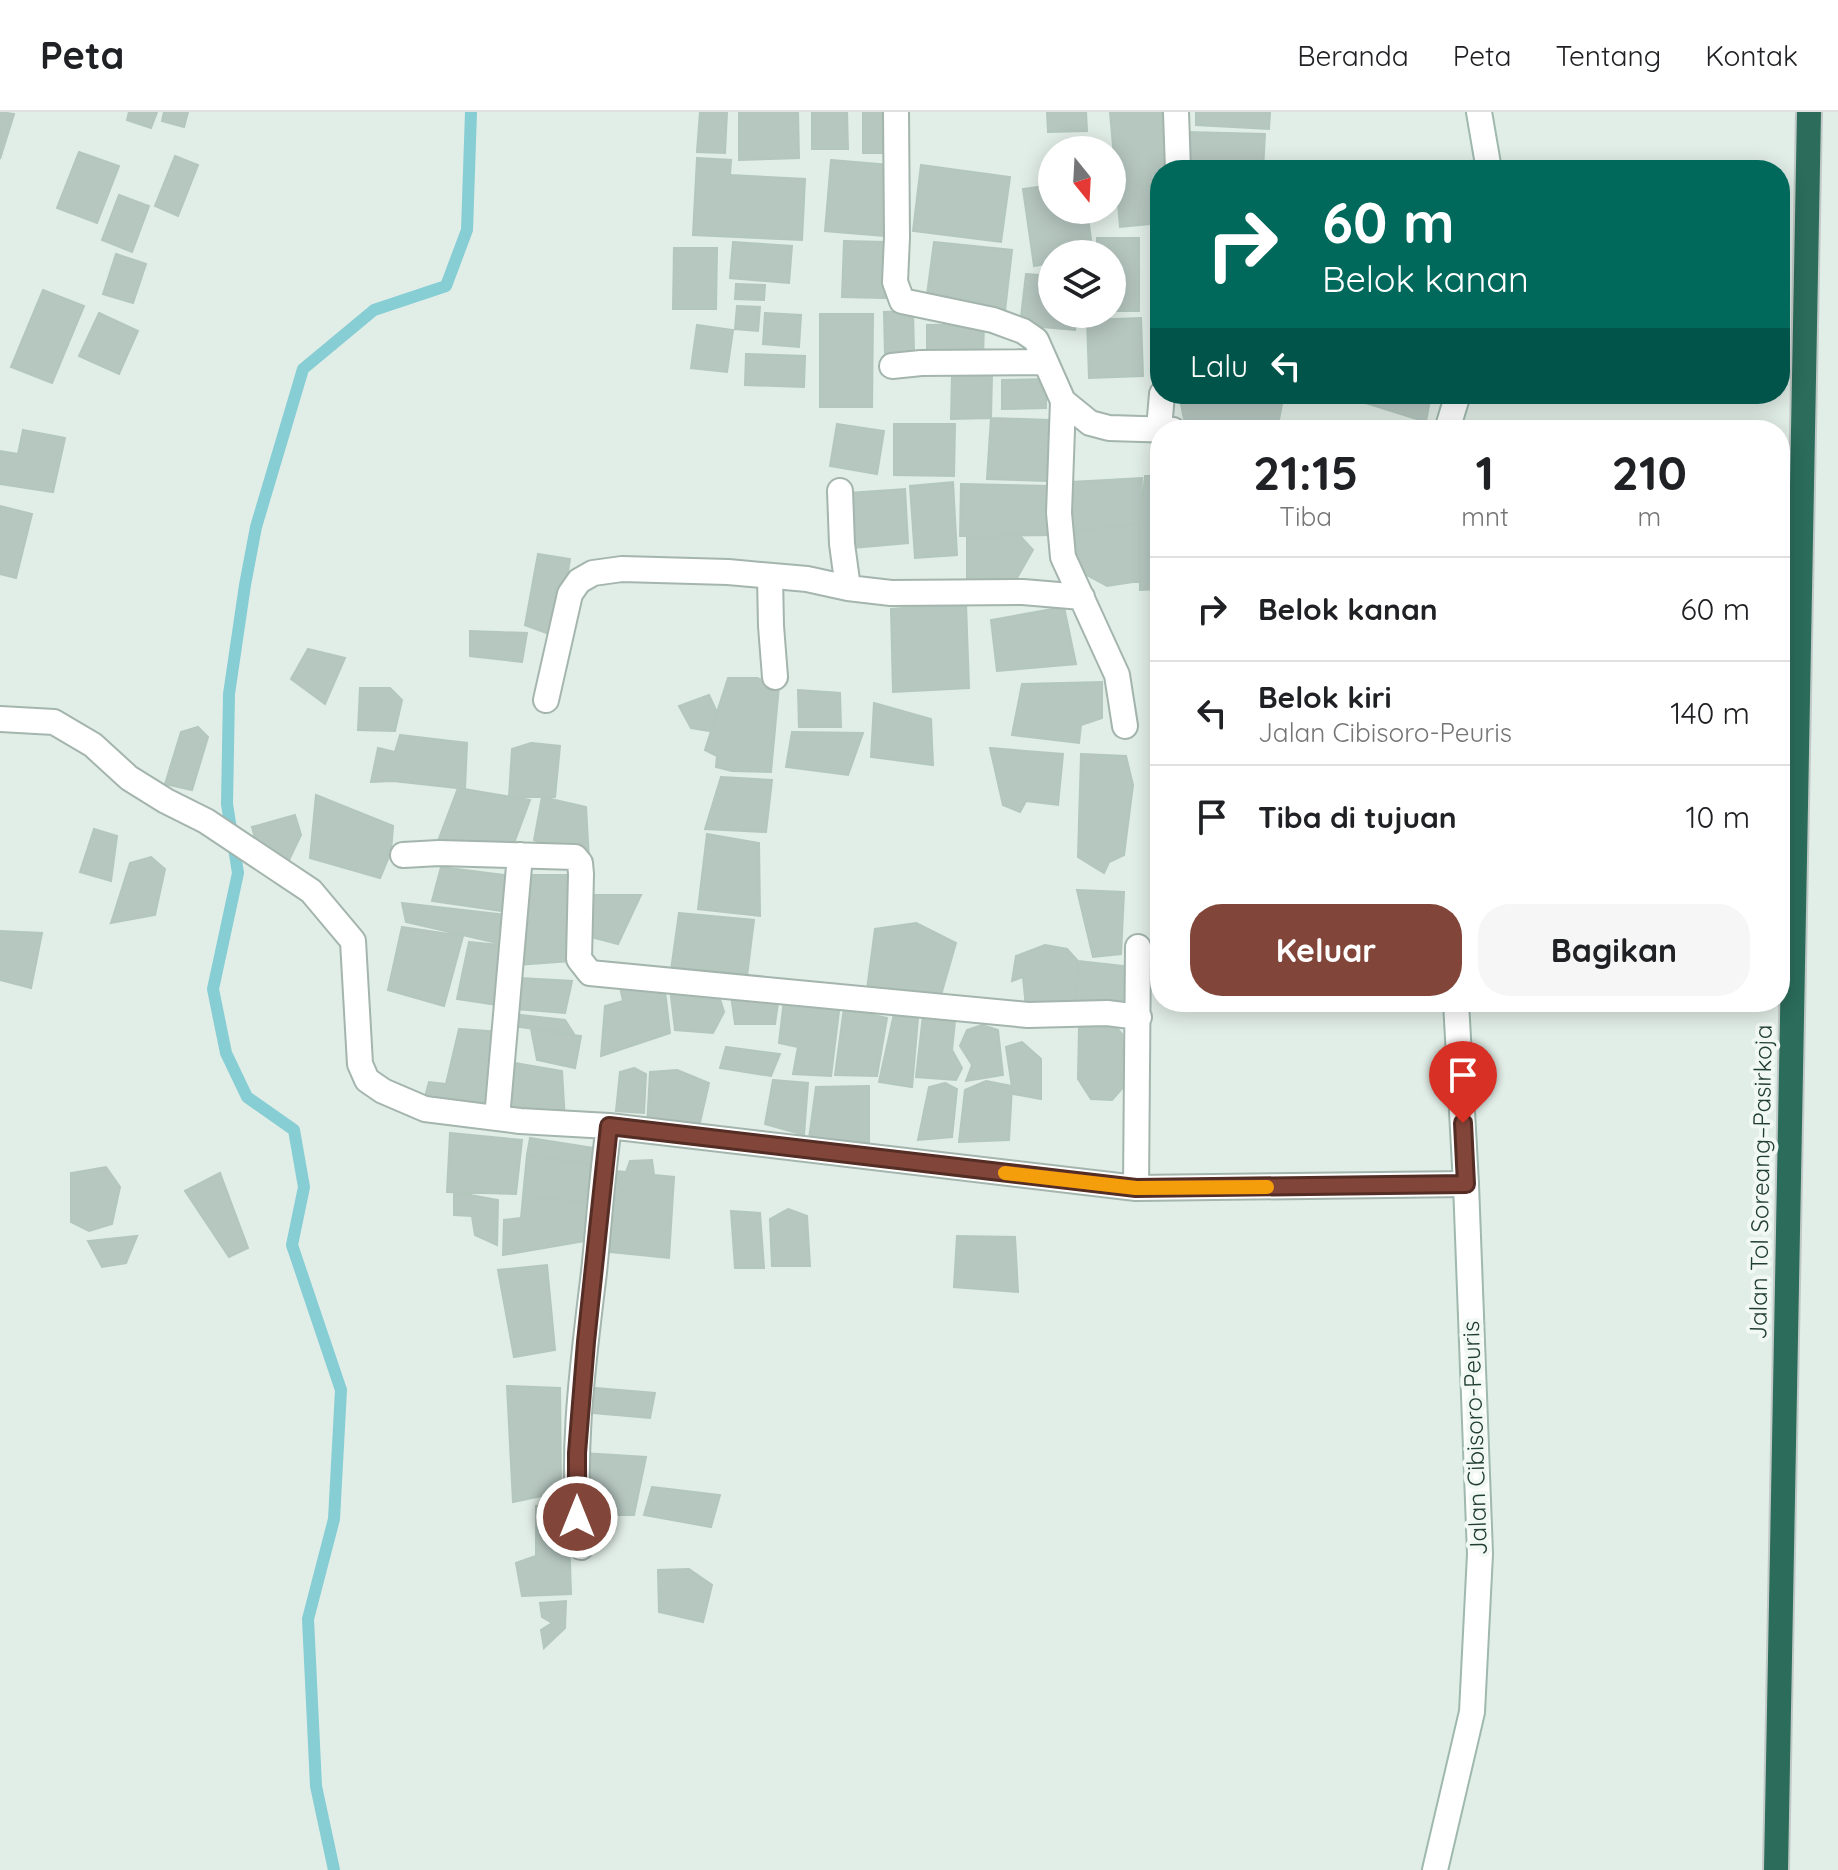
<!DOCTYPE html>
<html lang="id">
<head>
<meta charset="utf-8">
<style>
  :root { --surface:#fff; --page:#f6f6f6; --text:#202124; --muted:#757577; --line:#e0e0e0; --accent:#824539 }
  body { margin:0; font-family:Quicksand,sans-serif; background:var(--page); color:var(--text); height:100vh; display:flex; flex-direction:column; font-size:30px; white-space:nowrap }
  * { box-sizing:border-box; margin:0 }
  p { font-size:26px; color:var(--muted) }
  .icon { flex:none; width:44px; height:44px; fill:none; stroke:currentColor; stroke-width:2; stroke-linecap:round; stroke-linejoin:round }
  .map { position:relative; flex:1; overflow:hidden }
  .sheet { position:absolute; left:1150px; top:308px; width:640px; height:592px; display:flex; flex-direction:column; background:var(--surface); border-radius:32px; box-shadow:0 4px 20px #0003 }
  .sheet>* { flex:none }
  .banner { position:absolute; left:1150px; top:48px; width:640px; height:244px; border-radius:32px; box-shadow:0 4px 20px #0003; background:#00695c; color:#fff; overflow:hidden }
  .needle { width:52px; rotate:162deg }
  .controls { position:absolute; left:1038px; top:24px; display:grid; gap:16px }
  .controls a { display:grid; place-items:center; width:88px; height:88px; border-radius:50%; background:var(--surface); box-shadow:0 4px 20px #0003; font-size:40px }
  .pin { position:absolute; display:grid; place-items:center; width:68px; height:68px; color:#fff; margin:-82px -34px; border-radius:50% 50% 50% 0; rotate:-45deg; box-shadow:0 0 8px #0007 }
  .pin .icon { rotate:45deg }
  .me { position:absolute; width:88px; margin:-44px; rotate:0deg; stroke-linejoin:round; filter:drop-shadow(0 0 6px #0008) }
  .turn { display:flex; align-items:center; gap:28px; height:168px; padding:0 40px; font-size:36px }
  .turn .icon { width:104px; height:104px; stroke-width:2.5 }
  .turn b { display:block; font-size:56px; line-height:68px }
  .then { display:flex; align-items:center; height:76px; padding:0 40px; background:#0003; gap:16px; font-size:30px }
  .eta { display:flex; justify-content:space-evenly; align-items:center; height:136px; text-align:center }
  .eta b { font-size:48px; font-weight:800; line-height:56px }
  .action { display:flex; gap:16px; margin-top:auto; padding:16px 40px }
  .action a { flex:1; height:92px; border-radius:32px; background:var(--accent); color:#fff; font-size:32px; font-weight:800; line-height:92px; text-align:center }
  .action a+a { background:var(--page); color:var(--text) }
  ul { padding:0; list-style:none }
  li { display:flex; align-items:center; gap:24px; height:104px; padding:0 40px; border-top:2px solid var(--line) }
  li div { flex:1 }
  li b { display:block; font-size:30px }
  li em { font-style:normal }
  header { display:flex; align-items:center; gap:48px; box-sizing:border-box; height:112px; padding:0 40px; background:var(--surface); border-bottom:2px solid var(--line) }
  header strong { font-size:38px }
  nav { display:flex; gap:44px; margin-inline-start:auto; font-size:28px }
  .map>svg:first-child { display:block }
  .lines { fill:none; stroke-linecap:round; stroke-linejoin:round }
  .stream { stroke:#86cdd4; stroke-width:12 }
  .building { fill:#b6c7c0; stroke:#b3c7bd; stroke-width:2 }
  .lane-casing { stroke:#a4b5ae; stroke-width:28 }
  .street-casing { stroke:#a4b5ae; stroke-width:28 }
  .secondary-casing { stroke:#9fb9ae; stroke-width:28 }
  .highway-casing { stroke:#c1c9c6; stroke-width:28 }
  .lane { stroke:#fff; stroke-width:24 }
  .street { stroke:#fff; stroke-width:24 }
  .secondary { stroke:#fff; stroke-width:24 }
  .highway { stroke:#2b6c5b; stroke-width:24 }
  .route-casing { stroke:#542d25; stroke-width:20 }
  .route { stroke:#824539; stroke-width:14 }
  .slow { stroke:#f59e0b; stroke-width:14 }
  .labels { text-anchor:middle; stroke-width:8; stroke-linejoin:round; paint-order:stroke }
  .street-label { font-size:24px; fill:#213e34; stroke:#f2f9f5 }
</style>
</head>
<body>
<header>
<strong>Peta</strong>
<nav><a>Beranda</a><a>Peta</a><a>Tentang</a><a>Kontak</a></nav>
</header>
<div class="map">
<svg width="1838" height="1758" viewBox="0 0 1838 1758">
  <rect width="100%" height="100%" fill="#e1ede7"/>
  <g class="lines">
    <path class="stream" d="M334 1758 316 1674 308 1507 334 1407 341 1278 292 1133 304 1075 294 1018 247 985 226 941 213 877 238 761 227 692 229 582 245 473 256 415 303 257 374 198 446 174 467 118 471 0"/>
  </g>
  <path class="building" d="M0 0 14 2 0 47Z
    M129 0H157L151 16 127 8Z
    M164 0H188L184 15 162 9Z
    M700 0H727L725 41 697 40Z
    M739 0H798L799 46 739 48Z
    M812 0H847L848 37H812Z
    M863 0H889L890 41H863Z
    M1047 0H1086L1087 19 1048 20Z
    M1110 0H1162L1167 58H1160V111L1120 115Z
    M1196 0H1270L1269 17 1196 13Z
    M1186 20 1265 22 1263 58H1185Z
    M79 40 119 54 97 111 57 96Z
    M175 44 198 53 178 104 155 94Z
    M697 46 731 48 730 63 805 67 802 128 693 123Z
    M831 48 890 53 884 124 825 119Z
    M921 53 1010 65 1001 130 913 119Z
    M1052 73V98H1087L1093 142H1052V151L1034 154 1023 77Z
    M119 83 149 94 132 140 102 128Z
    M1097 126H1139V199H1112V142H1097Z
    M844 129 886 130 885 186 842 185Z
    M733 130 792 134 789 171 730 166Z
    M934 130 1012 138 1005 199 926 190Z
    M674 136H717L716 197H673Z
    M116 142 146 152 133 191 103 182Z
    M1026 162 1052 164V202H1077L1075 218 1020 213Z
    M736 172 765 173 764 188 735 187Z
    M43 178 84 194 52 271 11 255Z
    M737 194 760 195 758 219 735 217Z
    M913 199 914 241 885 242 884 200Z
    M99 201 138 219 119 262 79 244Z
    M765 201 801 203 799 235 763 232Z
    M820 202H873L872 295H820Z
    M1141 206 1143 264 1089 266 1087 208Z
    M984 212 983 246 927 247V213Z
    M697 213 733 218 727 260 691 256Z
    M746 242 805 244 804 275 745 273Z
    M952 263H992L991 306 951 307Z
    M1046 267V296L1002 297V268Z
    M1179 282H1284L1277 318 1184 307Z
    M1337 282H1431L1426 310Z
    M991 306 1049 308 1047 369 987 367Z
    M837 312 884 319 877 362 830 354Z
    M894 312H955L954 364 894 363Z
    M23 318 65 326 53 380 0 372V339L18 342Z
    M1145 364H1160V477L1140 478V412Z
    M1142 366 1140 412 1072 419 1071 370Z
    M953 370 957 443 915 446 910 374Z
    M961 372 1052 374V423L960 424Z
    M905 377 908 431 853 436 849 381Z
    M0 394 32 402 16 466 0 462Z
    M1140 412V469L1107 474 1078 458 1072 419Z
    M1020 424 1033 438 1014 471 967 472V425Z
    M538 442 570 447 557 525 525 513Z
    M966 491 969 576 893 580 891 497Z
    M1064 495 1076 552 997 559 991 508Z
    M470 519 527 521 522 550 470 544Z
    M308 537 345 546 325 592 291 567Z
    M728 566H757L779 574 771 660 732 659 716 655 717 644 705 638Z
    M1102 570V606L1081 613 1079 631 1012 623 1022 572Z
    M360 576H390L402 588 395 619 358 618Z
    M798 578 840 581 841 615H799Z
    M709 583 716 598 710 619 691 616 679 594Z
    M874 591 931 607 933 653 871 645Z
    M198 615 208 625 192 678 165 672 181 620Z
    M792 620 863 621 848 663 786 655Z
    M400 623 467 631 465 677 393 669 371 670 378 636 395 640Z
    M531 631 560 634 555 685H509L512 637Z
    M990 636 1063 642 1058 693 1026 689 1020 700 1003 693Z
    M1081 642 1126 644 1133 673 1124 743 1109 750 1104 761 1078 745Z
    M721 665 772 668 766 720 705 717Z
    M458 676 530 688 511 739 435 737Z
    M316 683 393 714 391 740 380 766 310 746Z
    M542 685 586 695 589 747 534 728Z
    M295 703 301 723 289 748 259 741 252 715Z
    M94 717 117 724 111 769 80 760Z
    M707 722 759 731 760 804 698 797Z
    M151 745 165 757 155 803 111 811 130 751Z
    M441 755 511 764 509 800 432 789Z
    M526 763H573L571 849 517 853Z
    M1077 778 1124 780 1121 842 1093 845Z
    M587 783H641L618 832 587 824Z
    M402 791 506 803 510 834 406 810Z
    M679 801 754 808 746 872 670 865Z
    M916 811 956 831 939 890 866 885 875 817Z
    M402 815 463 824 444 894 388 878Z
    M0 819 42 821 31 876 0 868Z
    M469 830 510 834 504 894 457 887Z
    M1045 833 1067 837 1078 849 1076 900 1026 896 1023 865 1012 869 1016 844Z
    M1078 849 1131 855V886L1076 900Z
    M520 866 572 869 565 901 516 897Z
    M620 874 665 879 670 921 601 944 605 894 623 889Z
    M670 876 719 884 724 900 713 921 675 918Z
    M731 883 779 884 775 912H735Z
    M784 888 840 891 831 964 793 962 798 935 779 931Z
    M844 896 887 906 877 964 835 963Z
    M512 902 565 908 574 922 511 914Z
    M894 902 918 906 912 975 879 970Z
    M1105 902 1122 922 1126 972 1112 988 1091 987 1078 967 1079 916Z
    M923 903 955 909 952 938 962 956 956 968 916 965Z
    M982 913 998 918 1003 963 966 969 972 953 960 934 967 918Z
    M459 917 501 920 492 1001 423 992 429 970 446 972Z
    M531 917 581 924 575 956 537 948Z
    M1022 930 1041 947V987L1013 982 1006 935Z
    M726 935 780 942 771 964 720 956Z
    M509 950 562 959 565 1009 502 1002Z
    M634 956 646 962 644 1001 616 999 620 960Z
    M677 958 709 971 698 1019 647 1014 650 960Z
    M773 968 808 971 804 1023 765 1012Z
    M986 969 1012 974 1009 1028 959 1030 965 978Z
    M945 971 957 977 952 1025 918 1028 929 975Z
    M869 974V1038L808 1034 816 975Z
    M450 1021 522 1028 516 1082 447 1080Z
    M530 1026 594 1036 592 1052 527 1043Z
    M527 1043 592 1052 591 1091 523 1084Z
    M652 1048 654 1063 674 1065 669 1146 601 1139 605 1058 626 1060 630 1049Z
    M106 1055 120 1075 112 1112 89 1119 71 1110V1061Z
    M220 1061 248 1136 229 1145 185 1079Z
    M454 1080 498 1088 497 1133 475 1123 472 1104 454 1103Z
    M523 1084 591 1091V1128L503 1143 504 1108 521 1106Z
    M788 1097 807 1104 810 1154H772L770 1107Z
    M731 1099 760 1101 764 1156H735Z
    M137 1124 126 1151 102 1155 88 1129Z
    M957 1124 1015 1125 1018 1180 954 1175Z
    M547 1153 555 1238 514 1245 498 1158Z
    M507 1274 560 1276 561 1380 513 1390Z
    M583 1275 655 1281 650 1306 582 1300Z
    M582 1341 646 1345 634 1403H581Z
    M652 1375 720 1383 711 1415 644 1403Z
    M568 1391 571 1482 522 1484 516 1451 536 1444V1394Z
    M689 1457 712 1473 703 1510 659 1500 658 1458Z
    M566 1489 565 1516 544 1536 541 1518 552 1511 542 1505 540 1491Z"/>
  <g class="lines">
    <g class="lane-casing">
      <path id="lane" d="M1176 0 1178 58
        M1159 317 1162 282
        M770 465 771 514 775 565"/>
    </g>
    <g class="street-casing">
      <path id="street" d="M896 0 897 125 895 170 902 189 993 208 1023 219 1036 228 1063 289 1090 311 1109 316 1173 318
        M892 254 921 251 1045 250
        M1063 289 1059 401 1063 445 1117 563 1125 614
        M840 379 842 432 848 476
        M546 588 570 482 579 469 593 461 622 457 728 460 807 467 848 476 891 481 1023 480 1082 485
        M0 607 54 610 93 633 129 666 166 689 206 709 311 779 353 829 360 952 367 968 383 979 425 997 520 1009 609 1014 1136 1076 1466 1072
        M403 743 439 741 575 745 580 751 581 762 579 847 590 861 1028 903 1107 901 1139 905
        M497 1006 520 743
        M1136 1076 1138 835
        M581 1435C570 1344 583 1251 594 1160 599 1112 602 1063 609 1014"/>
    </g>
    <g class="secondary-casing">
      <path id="secondary" d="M1479 0 1489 58
        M1447 318 1458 282
        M1435 1758 1472 1600 1480 1442 1466 1072 1456 890"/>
    </g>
    <g class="highway-casing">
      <path id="highway" d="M1776 1758 1809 0"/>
    </g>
    <use href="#lane" class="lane"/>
    <use href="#street" class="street"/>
    <use href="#secondary" class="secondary"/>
    <use href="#highway" class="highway"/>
  </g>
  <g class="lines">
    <g class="route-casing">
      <path id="route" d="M577 1405V1341L586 1230 609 1014 1136 1076 1466 1072 1463 1011"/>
    </g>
    <use href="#route" class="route"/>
    <path class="slow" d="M1005 1061 1136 1076 1267 1075"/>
  </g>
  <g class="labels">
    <g class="street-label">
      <text transform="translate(1761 1070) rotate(-89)" y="8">Jalan Tol Soreang–Pasirkoja</text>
      <text transform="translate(1475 1326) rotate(-92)" y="8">Jalan Cibisoro-Peuris</text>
    </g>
  </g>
</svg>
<div class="controls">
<a><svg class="needle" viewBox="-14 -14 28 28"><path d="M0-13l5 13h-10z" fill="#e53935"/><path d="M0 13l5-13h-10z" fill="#757577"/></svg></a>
<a><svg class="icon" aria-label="layers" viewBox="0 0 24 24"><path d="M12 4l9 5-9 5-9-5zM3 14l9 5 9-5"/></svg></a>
</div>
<div class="pin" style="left:1463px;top:1011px;background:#d93025"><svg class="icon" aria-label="arrive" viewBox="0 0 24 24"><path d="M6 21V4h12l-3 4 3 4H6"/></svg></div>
<svg class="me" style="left:577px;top:1405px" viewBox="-20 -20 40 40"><circle r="17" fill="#824539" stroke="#fff" stroke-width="3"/><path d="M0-11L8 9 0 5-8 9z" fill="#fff"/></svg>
<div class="banner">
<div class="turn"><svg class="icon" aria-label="right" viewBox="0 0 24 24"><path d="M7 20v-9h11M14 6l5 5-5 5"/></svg><div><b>60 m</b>Belok kanan</div></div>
<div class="then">Lalu<svg class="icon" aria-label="left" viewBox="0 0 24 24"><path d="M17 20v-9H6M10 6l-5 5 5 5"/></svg></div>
</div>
<section class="sheet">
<div class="eta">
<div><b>21:15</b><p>Tiba</p></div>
<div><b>1</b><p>mnt</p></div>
<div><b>210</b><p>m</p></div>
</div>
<ul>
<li><svg class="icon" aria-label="right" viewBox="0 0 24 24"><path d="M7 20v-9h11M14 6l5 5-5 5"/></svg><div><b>Belok kanan</b></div><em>60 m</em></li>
<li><svg class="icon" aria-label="left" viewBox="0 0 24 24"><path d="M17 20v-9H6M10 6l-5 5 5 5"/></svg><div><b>Belok kiri</b><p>Jalan Cibisoro-Peuris</p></div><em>140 m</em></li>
<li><svg class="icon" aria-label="arrive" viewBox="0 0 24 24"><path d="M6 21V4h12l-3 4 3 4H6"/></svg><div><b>Tiba di tujuan</b></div><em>10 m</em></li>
</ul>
<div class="action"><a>Keluar</a><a>Bagikan</a></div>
</section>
</div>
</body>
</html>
